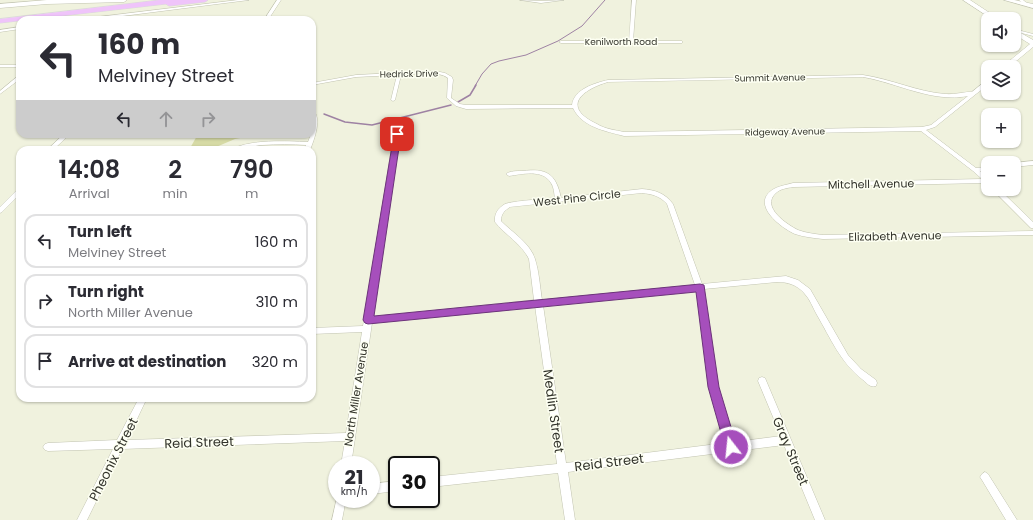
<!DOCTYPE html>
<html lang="en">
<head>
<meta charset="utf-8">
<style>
  :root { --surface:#fff; --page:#f2f2f3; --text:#2b2b33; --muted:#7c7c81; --line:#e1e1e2 }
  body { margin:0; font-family:Poppins,sans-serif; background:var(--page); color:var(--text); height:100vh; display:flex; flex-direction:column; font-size:15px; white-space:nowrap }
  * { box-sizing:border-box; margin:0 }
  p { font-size:13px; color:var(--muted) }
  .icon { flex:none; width:22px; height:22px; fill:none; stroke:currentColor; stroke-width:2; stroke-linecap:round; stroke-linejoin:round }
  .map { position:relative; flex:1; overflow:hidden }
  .details { position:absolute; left:16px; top:146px; width:300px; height:256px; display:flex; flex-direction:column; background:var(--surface); border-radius:12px; box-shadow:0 1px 3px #0004 }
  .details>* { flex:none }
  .banner { position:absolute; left:16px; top:16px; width:300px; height:122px; border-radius:12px; box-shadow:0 1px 3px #0004; background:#fff; color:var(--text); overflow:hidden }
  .buttons { position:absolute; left:981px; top:12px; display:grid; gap:8px }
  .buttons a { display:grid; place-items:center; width:40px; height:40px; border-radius:8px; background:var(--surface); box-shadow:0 1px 3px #0004; font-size:20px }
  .speed { position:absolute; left:328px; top:456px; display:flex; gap:8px; font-size:20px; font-weight:700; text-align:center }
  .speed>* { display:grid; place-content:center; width:52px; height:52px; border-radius:50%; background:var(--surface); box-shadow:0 1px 3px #0004; line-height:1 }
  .speed small { font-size:10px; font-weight:400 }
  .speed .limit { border:2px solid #111; border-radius:6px; background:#fff; color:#111 }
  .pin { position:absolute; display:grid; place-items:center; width:34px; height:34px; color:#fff; margin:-17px; border-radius:8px; box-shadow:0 2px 6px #0006 }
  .me { position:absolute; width:44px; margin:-22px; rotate:344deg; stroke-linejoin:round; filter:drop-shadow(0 0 3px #0008) }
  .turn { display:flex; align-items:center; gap:14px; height:84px; padding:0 16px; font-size:18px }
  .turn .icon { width:52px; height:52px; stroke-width:2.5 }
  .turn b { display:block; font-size:28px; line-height:34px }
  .lanes { display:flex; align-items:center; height:38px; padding:0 16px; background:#0003; justify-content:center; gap:20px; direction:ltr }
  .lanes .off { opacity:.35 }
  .eta { display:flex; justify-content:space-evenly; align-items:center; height:68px; text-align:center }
  .eta b { font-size:24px; font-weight:600; line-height:28px }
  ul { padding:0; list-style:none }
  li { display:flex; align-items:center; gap:12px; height:54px; margin:0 8px 6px; padding:0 8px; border:2px solid var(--line); border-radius:12px }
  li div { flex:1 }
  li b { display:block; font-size:15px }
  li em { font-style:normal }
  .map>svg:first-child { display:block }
  .green { fill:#d6daa5 }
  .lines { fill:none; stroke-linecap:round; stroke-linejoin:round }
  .stream-far1 { stroke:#9e82a3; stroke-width:1 }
  .stream { stroke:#9e82a3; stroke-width:1.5 }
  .street-casing { stroke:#c2c4b1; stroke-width:1 }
  .secondary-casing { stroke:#c2c4b1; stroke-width:1 }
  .highway-casing { stroke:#dadad9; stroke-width:1 }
  .street { fill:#fff; fill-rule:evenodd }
  .secondary { fill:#fff; fill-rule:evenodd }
  .highway { fill:#efc4fa; fill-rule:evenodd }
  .route { fill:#a64fbc; stroke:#6c337a }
  .labels { text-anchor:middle; stroke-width:3; stroke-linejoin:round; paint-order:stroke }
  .far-street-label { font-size:9px; fill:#32332b; stroke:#fdfff2 }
  .street-label { font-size:11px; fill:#32332b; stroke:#fdfff2 }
  .near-street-label { font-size:13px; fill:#32332b; stroke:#fdfff2 }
</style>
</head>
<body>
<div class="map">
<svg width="1033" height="520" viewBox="0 0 1033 520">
  <rect width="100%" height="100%" fill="#f0f2de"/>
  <path class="green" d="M198 134H262L235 139 209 150H189Z"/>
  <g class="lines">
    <path class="stream-far1" d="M475 86 482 74 491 64 499 61 526 55 558 41 582 26 605 0"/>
    <path class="stream" d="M458 102 470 95 476 85
      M324 114 345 122 372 125 451 105"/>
    <g class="street-casing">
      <path id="street" d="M238 0H249L91 20H79L81 19Z
        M277 0H281L268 20H264Z
        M520 0 541 1 564 0 541 3Z
        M632 0H636L633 41H682V43H561L559 42 561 41H629Z
        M1019 0H1023L1028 4 1025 5Z
        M20 27V29L0 32V30Z
        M1014 29 1033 34V36L1014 31Z
        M0 65H20V67H0Z
        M435 71 445 73 452 77 453 80 451 98 460 104 466 105H572C574 89 595 83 608 80L863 75C891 79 918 92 945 94 956 95 966 91 976 92V94L935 127 926 130 976 168 988 167V171H980L988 179V184L985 183 793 187C787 188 780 189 776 193 760 207 788 225 798 230 806 233 815 234 823 235L1033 231V235L823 239C814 238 804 237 795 234 781 228 751 205 772 190 778 186 786 185 793 183L982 179 973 171 921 131 624 136C605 131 582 127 573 108L466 109 456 106 447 98 448 78C437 70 415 74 401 75L395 100 393 101 391 100 397 75 356 77 312 85V83L356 75ZM863 77C898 83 932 103 968 96L931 125 922 127 624 132C615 130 605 129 597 124 561 107 581 90 608 82Z
        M18 76H20V79L0 94V91Z
        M312 109C323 117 314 140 310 150H304L306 145C292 144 277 144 262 145 252 146 242 150 231 150 248 139 288 141 308 142L311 134H312Z
        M397 131 400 133 373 317 534 300 529 259C521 243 505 235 495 222 494 214 498 208 505 204 512 201 545 199 555 198 554 193 554 187 551 183 543 169 522 174 509 176L506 174C510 171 516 171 522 171 546 168 556 173 561 198L642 189C655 190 665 193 673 204L702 284 786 276 798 280 810 289 848 355 861 369 876 380 877 383 876 386C870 388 867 383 863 380 840 362 831 339 817 315 813 308 810 299 804 293 797 285 788 282 777 282L704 289 718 387 734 442 781 436 758 381 759 378 762 377 765 378 825 520H815L784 445 568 472 575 520H565L558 473 431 487V477L557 464 535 306 372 323 351 465H341L345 441 122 449 87 520H77L113 449 48 451 45 450 43 447 45 444 48 443 117 440 139 398H147L127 440 346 433 362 332 312 334V328L363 326 394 133ZM642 193C652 194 660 196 667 204L695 285 542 300C540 287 539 271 535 259 530 243 513 233 501 221 501 214 504 211 510 207ZM697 290 710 387 725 443 566 463 543 305Z
        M64 134H70L53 150H47Z
        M1033 161V165L1014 167V163Z
        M20 188V194L2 212 0 213V207L18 189Z
        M992 189H999L1033 222V228H1031Z
        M985 472 988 474 1017 520H1006L982 480 980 477 982 474Z
        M397 481V491L371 494V484Z
        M337 497V499H346L342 520H332Z"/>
    </g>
    <g class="secondary-casing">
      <path id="secondary" d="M47 0H127L124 2 47 4 0 8V4Z
        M963 0H970L999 19H992Z
        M1004 0H1014L1033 4V8Z
        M1014 29 1033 40V47L1009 67H1002L1030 44 1014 34Z
        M988 79V85L976 94H972V92Z"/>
    </g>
    <g class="highway-casing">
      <path id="highway" d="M160 0H208L205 2 169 6 166 4 0 23V19Z"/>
    </g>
    <use href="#street" class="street"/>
    <use href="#secondary" class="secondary"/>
    <use href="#highway" class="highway"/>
  </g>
  <path class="route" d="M397 131 401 134 374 316 700 284 704 285 719 387 737 447 735 451 731 453 726 451 725 447 708 387 696 292 368 324 365 323 363 320 394 134Z"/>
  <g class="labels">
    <g class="far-street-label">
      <text x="621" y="45">Kenilworth Road</text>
      <text transform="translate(409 74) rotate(-1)" y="3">Hedrick Drive</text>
      <text transform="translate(770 78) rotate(-1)" y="3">Summit Avenue</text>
      <text transform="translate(785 132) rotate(-1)" y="3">Ridgeway Avenue</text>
    </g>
    <g class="street-label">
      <text transform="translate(871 184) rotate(-1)" y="4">Mitchell Avenue</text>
      <text transform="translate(577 198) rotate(-6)" y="4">West Pine Circle</text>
      <text transform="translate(895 236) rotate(-1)" y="4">Elizabeth Avenue</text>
      <text transform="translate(356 394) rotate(-81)" y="4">North Miller Avenue</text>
    </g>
    <g class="near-street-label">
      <text transform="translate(554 411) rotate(82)" y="5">Medlin Street</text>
      <text transform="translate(199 442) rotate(-2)" y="5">Reid Street</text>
      <text transform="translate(791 451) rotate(67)" y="5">Gray Street</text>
      <text transform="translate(113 459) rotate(-63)" y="5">Pheonix Street</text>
      <text transform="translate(609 462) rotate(-7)" y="5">Reid Street</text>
    </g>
  </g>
</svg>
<div class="buttons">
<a><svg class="icon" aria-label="sound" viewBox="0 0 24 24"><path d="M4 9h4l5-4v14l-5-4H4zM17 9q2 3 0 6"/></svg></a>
<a><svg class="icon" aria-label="layers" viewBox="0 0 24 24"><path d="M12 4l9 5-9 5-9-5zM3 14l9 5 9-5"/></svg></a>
<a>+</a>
<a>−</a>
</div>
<div class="speed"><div>21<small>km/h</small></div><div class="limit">30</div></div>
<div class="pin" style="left:397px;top:134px;background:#d93025"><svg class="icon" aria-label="arrive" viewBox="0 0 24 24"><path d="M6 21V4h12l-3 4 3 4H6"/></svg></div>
<svg class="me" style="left:731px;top:447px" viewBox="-20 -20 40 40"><circle r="17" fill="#a64fbc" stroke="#fff" stroke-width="3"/><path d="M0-11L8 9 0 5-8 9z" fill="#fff"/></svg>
<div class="banner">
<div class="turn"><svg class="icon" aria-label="left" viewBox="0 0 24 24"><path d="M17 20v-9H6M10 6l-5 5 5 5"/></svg><div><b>160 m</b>Melviney Street</div></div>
<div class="lanes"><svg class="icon" aria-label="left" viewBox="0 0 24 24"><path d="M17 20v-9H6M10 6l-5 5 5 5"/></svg><svg class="icon off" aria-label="ahead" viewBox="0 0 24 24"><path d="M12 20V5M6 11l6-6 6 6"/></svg><svg class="icon off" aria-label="right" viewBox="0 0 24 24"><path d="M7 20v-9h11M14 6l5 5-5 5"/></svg></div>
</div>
<section class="details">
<div class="eta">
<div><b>14:08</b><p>Arrival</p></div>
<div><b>2</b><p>min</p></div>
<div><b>790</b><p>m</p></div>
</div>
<ul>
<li><svg class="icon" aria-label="left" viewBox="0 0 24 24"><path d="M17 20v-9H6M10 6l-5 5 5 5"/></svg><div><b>Turn left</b><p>Melviney Street</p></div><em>160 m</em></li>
<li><svg class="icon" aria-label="right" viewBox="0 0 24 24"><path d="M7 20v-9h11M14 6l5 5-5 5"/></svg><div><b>Turn right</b><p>North Miller Avenue</p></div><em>310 m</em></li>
<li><svg class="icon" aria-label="arrive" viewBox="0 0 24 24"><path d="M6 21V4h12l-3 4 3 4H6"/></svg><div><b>Arrive at destination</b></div><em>320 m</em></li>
</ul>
</section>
</div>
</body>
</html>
